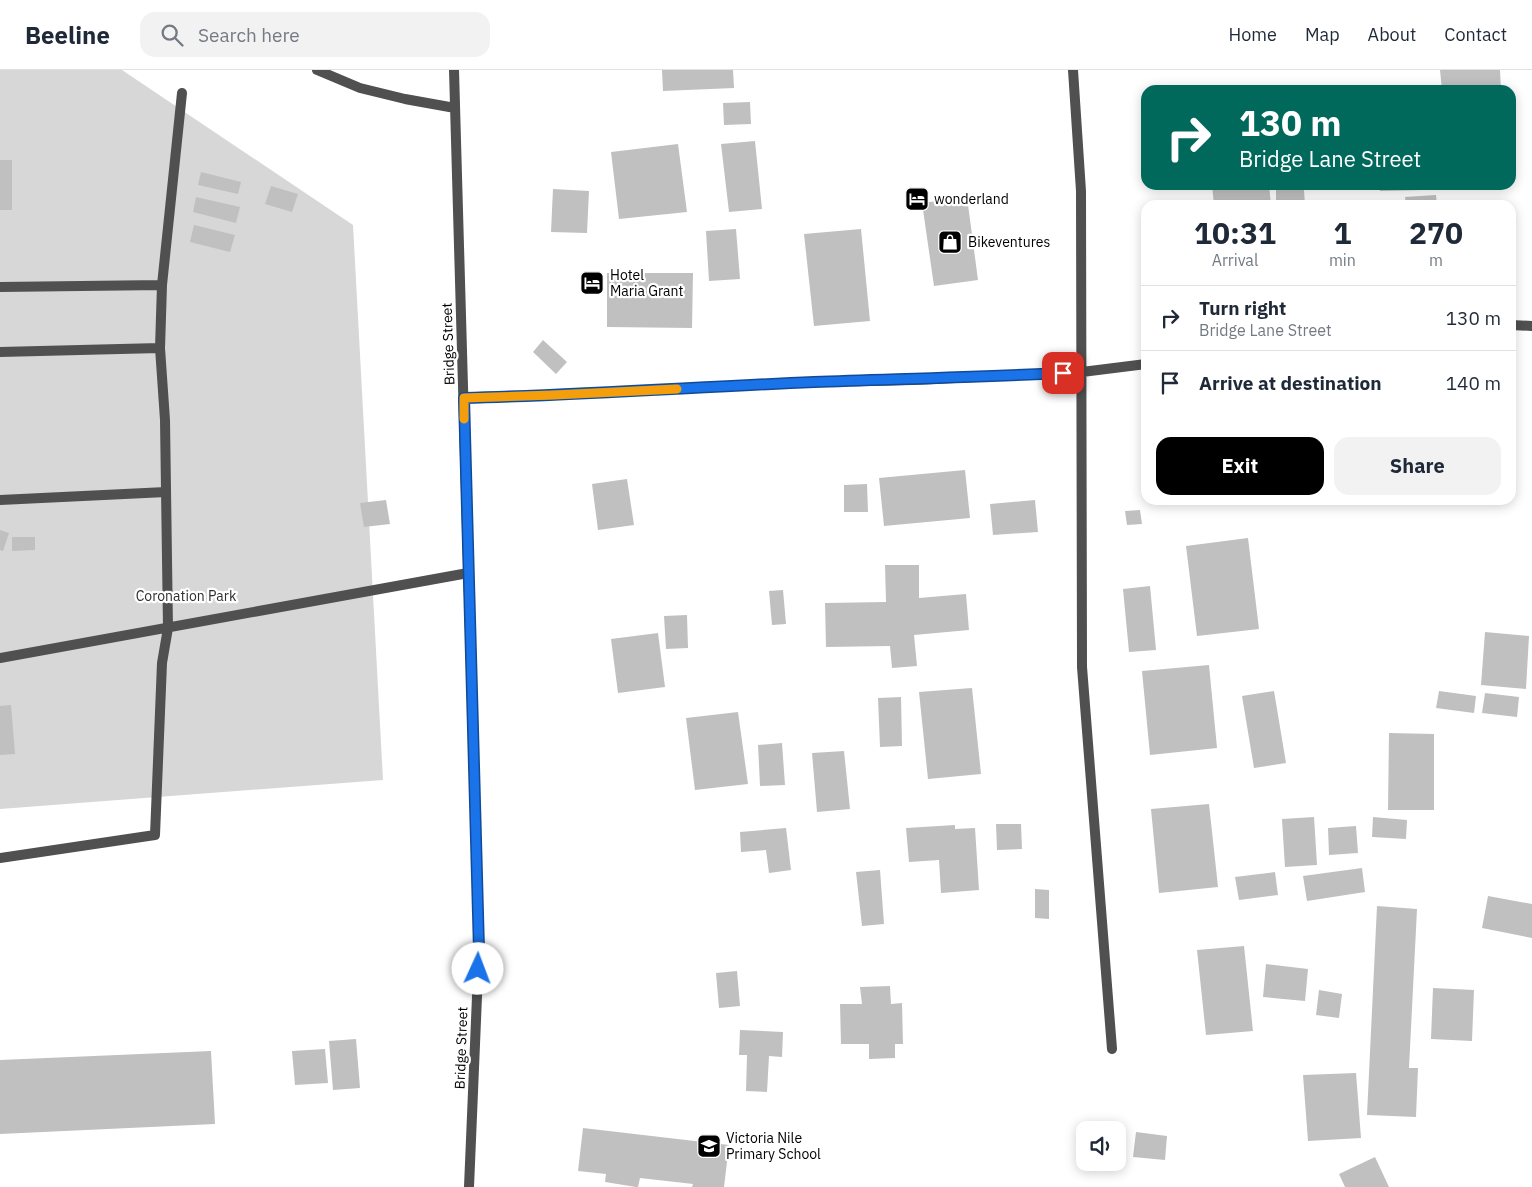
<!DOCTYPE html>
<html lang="en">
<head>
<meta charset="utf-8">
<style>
  :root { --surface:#fff; --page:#f2f2f3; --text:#1f2937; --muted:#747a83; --line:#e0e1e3; --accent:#000 }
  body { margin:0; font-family:"IBM Plex Sans",sans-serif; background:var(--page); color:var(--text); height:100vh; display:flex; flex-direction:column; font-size:19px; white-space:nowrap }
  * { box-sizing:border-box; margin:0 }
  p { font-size:16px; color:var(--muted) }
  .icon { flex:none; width:28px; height:28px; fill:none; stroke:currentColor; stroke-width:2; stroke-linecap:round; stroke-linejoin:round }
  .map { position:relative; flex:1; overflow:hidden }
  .details { position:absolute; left:1141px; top:130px; width:375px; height:305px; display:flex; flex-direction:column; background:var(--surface); border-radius:15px; box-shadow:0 2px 12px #0003 }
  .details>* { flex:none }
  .top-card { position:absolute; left:1141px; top:15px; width:375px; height:105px; border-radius:15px; box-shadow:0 2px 12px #0003; background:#00695c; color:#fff; overflow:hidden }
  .tools { position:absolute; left:1076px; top:1051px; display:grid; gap:10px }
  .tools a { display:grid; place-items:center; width:50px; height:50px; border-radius:10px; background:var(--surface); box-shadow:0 2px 12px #0003; font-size:25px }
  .pin { position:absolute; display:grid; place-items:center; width:42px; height:42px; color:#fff; margin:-21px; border-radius:10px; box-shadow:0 2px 8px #0006 }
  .me { position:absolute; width:55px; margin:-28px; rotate:2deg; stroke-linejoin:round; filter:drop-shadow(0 0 4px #0008) }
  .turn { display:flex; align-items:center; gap:18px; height:105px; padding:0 15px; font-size:22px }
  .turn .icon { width:65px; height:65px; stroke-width:2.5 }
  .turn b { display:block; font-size:35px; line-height:42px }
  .eta { display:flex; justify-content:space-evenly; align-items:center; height:85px; text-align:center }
  .eta b { font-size:30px; font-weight:800; line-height:35px }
  .cta { display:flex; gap:10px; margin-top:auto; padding:10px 15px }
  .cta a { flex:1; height:58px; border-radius:15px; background:var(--accent); color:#fff; font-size:20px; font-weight:800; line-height:58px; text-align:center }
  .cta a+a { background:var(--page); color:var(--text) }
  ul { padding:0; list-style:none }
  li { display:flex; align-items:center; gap:15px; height:65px; padding:0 15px; border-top:1px solid var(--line) }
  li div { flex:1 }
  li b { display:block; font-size:19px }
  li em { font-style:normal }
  header { display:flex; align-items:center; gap:30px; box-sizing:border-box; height:70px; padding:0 25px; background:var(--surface); border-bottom:1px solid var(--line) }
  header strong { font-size:24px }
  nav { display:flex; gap:28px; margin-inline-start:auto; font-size:18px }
  .search { width:350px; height:45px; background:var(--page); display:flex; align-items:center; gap:12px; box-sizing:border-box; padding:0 18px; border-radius:15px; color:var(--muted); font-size:19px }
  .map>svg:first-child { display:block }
  .green { fill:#d7d7d7 }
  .building { fill:#c0c0c0 }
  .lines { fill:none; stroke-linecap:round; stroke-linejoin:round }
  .service { stroke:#505050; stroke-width:10 }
  .minor { stroke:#505050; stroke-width:10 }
  .route-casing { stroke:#114b97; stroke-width:12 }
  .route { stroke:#1a73e8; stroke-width:9 }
  .slow { stroke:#f59e0b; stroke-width:9 }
  .labels { text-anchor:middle; stroke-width:4.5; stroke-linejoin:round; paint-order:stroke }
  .poi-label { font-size:14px; fill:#000; stroke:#fff; text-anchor:start }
  .street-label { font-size:14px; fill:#000; stroke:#fff }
  .park-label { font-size:14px; fill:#2e2e2e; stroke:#fff }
</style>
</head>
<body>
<header>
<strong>Beeline</strong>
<div class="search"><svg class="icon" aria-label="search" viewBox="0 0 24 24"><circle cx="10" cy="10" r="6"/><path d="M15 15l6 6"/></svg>Search here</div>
<nav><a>Home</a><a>Map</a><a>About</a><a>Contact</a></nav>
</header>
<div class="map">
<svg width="1532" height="1117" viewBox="0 0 1532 1117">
  <rect width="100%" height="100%" fill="#fff"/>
  <path class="green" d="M0 0H122L353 155 383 710 0 739Z"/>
  <path class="building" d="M662 0H733L734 18 663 21Z
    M1440 0H1500L1501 20H1442Z
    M750 32 751 54 724 55 723 33Z
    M755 71 762 139 729 142 721 74Z
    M678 74 687 142 619 149 611 82Z
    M0 90H12V140H0Z
    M201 102 241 112 238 124 198 115Z
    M1212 115H1269L1271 135H1214Z
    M1379 115H1465L1466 119 1380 121Z
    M271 116 298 124 292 142 265 134Z
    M553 119 589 121 587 163 551 162Z
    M1276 120H1304L1305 135H1276Z
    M1436 125 1437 135H1406L1405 127Z
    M196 127 240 137 236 153 193 142Z
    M967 127 978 210 934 216 922 133Z
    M194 155 235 165 230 182 190 172Z
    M736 159 740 209 709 211 706 161Z
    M861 159 870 251 814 256 804 164Z
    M607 203H693L692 258 607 257Z
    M543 270 567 292 556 304 533 282Z
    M965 400 970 448 884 456 879 408Z
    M627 409 634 455 598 460 592 414Z
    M867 414 868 442H844V415Z
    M386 430 390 454 364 457 360 433Z
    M1035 430 1038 462 993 465 990 434Z
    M1140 440 1142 454 1127 455 1125 441Z
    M0 460 9 463 3 481 0 480Z
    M12 467H35V480L12 481Z
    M1248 468 1259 559 1197 566 1186 476Z
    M885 495H919V528L966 524 969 560 914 565 917 596 892 598 890 576 826 577 825 533 886 532Z
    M1150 516 1156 580 1129 582 1123 519Z
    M783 520 786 554 772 555 769 521Z
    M687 545 688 578 666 579 664 546Z
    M1485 562 1529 566 1526 619 1481 615Z
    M658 563 665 617 618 623 611 569Z
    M1209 595 1217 678 1150 685 1142 601Z
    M972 618 981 704 928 709 919 622Z
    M1274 621 1286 693 1254 698 1242 626Z
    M1439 621 1476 626 1474 643 1436 638Z
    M1485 623 1519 627 1517 647 1482 643Z
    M901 627 902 676 880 677 878 628Z
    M11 635 15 684 0 685V636Z
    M738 642 748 714 695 720 686 648Z
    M1389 663 1434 664V740H1388Z
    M782 673 785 715 760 716 758 675Z
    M844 681 850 739 817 742 812 683Z
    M1209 734 1218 817 1159 823 1151 739Z
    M1314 747 1317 795 1285 797 1282 749Z
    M1373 747 1407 750 1406 769 1372 767Z
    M996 754H1021L1022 779 997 780Z
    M955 755V759L975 758 979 820 941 823 939 790 909 792 906 758Z
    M1356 756 1358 783 1329 785 1328 758Z
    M786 758 791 800 769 803 766 780 741 782 740 762Z
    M1362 798 1365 822 1307 831 1303 806Z
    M880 800 884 854 862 856 856 802Z
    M1275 802 1278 825 1239 830 1235 807Z
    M1035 819 1049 820V849L1035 848Z
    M1488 826 1532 834V868L1482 858Z
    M1377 836 1417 839 1409 998H1418L1416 1047 1367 1045Z
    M1244 876 1253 961 1206 965 1197 880Z
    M1266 894 1308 899 1305 931 1263 927Z
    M737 901 740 936 719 938 716 903Z
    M890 916 891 934 902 933 903 974H895V988L869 989V974H841L840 934H862L860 917Z
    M1433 918 1474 920 1472 971 1431 969Z
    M1319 920 1342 924 1339 948 1316 945Z
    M740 960 783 962 782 987 769 986 767 1022 746 1021 747 985H739Z
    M356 969 360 1018 333 1020 329 971Z
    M325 979 328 1013 295 1015 292 981Z
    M211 981 215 1054 0 1064V990Z
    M1356 1003 1361 1068 1308 1071 1303 1005Z
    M583 1058 729 1075 724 1117H692L693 1114 640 1108 638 1117H636L605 1112 606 1104 578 1101Z
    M1136 1062 1167 1066 1165 1090 1133 1087Z
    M1375 1087 1389 1117H1345L1339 1104Z"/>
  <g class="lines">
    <path class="service" d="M0 217 162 215
      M0 282 160 278
      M0 430 166 422
      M0 588 468 503
      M0 788 155 765 162 593 168 558 165 350 160 278 162 215 182 23"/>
    <path class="minor" d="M317 0 360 18 405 29 455 38
      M454 0 479 879 469 1117
      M1073 0 1081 121 1082 597 1112 979
      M1511 255 1532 256
      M464 328 554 325 814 312 913 310 1082 302 1146 294"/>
  </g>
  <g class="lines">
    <g class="route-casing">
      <path id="route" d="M478 899 479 880 464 328C581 325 697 317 814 312 897 309 980 307 1063 303"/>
    </g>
    <use href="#route" class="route"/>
    <path class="slow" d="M464 349V328L554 325 677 319"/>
  </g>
  <defs>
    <g id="hotel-square" transform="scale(1.25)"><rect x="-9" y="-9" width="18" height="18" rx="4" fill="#000" stroke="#fff"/><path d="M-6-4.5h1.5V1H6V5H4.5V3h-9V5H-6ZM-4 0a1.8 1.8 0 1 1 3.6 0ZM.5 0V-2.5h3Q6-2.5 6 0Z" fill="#fff"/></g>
    <g id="shop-square" transform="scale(1.25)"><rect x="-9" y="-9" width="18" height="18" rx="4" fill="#000" stroke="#fff"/><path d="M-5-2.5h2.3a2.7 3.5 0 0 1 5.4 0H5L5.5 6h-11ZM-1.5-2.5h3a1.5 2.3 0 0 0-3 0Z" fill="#fff"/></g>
    <g id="school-square" transform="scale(1.25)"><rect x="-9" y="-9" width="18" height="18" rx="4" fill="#000" stroke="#fff"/><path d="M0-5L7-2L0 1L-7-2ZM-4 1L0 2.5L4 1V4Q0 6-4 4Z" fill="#fff"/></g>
  </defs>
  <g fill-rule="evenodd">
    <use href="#hotel-square" x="917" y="129"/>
    <use href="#shop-square" x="950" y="172"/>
    <use href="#hotel-square" x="592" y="213"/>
    <use href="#school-square" x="709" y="1076"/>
  </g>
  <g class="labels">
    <g class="poi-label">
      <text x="934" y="134">wonderland</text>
      <text x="968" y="177">Bikeventures</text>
      <text x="610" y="210">Hotel<tspan x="610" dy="16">Maria Grant</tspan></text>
      <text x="726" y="1073">Victoria Nile<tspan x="726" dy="16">Primary School</tspan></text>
    </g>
    <g class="street-label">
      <text transform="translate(448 274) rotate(-92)" y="5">Bridge Street</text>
      <text transform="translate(461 978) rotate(-88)" y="5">Bridge Street</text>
    </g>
    <g class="park-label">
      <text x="186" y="531">Coronation Park</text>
    </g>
  </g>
</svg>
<div class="tools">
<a><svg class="icon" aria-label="sound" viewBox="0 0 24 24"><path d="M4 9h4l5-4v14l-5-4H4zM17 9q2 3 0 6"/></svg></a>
</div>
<div class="pin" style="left:1063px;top:303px;background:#d93025"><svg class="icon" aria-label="arrive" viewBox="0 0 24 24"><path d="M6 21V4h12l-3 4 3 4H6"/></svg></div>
<svg class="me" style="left:478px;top:899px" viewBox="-20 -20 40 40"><circle r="19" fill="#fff"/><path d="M0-13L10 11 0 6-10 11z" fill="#1a73e8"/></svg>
<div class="top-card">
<div class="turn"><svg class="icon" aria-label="right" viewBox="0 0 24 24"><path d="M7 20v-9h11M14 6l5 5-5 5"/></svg><div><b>130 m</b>Bridge Lane Street</div></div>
</div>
<section class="details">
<div class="eta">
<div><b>10:31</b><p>Arrival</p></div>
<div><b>1</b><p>min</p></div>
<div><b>270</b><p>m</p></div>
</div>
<ul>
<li><svg class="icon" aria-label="right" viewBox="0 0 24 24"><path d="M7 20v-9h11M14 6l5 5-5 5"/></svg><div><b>Turn right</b><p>Bridge Lane Street</p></div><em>130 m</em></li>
<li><svg class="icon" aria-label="arrive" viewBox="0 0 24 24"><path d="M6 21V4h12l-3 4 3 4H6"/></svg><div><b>Arrive at destination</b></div><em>140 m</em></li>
</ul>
<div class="cta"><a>Exit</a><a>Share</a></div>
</section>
</div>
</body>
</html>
